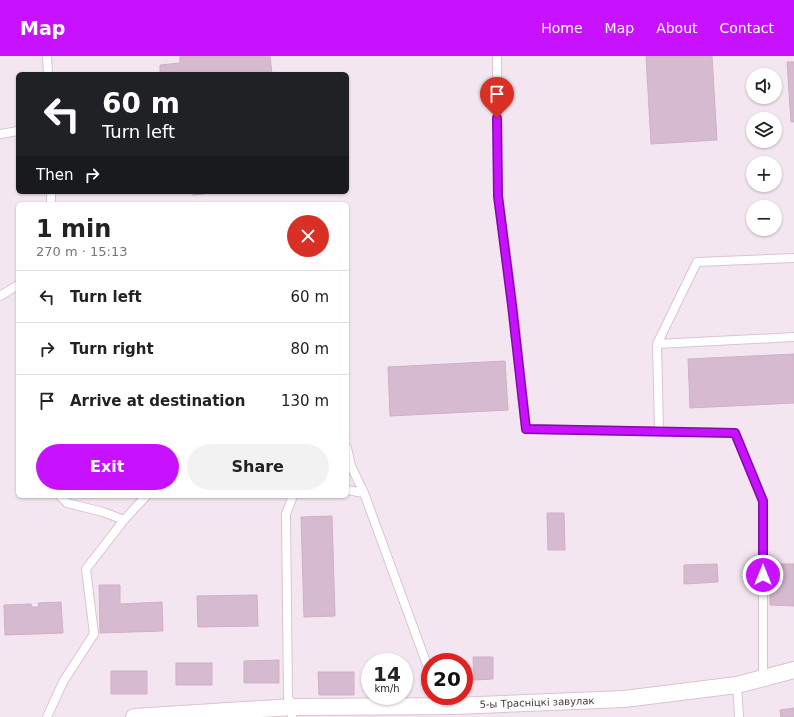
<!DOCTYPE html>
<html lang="en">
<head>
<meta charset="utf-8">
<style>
  :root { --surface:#fff; --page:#f2f2f2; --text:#222; --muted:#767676; --line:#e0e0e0; --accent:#c812ff }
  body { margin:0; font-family:"DejaVu Sans",sans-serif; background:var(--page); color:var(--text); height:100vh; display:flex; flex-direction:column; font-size:15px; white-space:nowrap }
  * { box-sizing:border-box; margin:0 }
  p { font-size:13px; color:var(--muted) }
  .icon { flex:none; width:22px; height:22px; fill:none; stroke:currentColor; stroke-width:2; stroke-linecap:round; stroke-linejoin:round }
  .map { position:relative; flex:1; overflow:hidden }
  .panel { position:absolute; left:16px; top:146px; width:333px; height:296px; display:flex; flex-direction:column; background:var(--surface); border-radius:6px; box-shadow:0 1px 3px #0004 }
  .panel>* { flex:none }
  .guide { position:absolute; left:16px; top:16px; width:333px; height:122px; border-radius:6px; box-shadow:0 1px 3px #0004; background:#202124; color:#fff; overflow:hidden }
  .controls { position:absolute; left:746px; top:12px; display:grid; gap:8px }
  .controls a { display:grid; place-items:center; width:36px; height:36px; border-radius:50%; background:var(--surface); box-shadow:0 1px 3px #0004; font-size:20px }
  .speed { position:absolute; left:361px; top:597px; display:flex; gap:8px; font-size:20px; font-weight:700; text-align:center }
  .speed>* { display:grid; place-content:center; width:52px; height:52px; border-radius:50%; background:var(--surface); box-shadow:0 1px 3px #0004; line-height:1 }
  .speed small { font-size:10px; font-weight:400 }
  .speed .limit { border:6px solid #d22; background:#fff; color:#111 }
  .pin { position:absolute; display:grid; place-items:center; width:34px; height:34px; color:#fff; margin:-41px -17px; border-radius:50% 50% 50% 0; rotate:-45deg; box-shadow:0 0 4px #0007 }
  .pin .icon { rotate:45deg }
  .me { position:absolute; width:44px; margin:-22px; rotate:0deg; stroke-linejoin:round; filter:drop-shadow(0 0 3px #0008) }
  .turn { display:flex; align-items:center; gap:14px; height:84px; padding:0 20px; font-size:18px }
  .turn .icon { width:52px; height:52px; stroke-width:2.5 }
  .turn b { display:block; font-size:28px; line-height:34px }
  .then { display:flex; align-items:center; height:38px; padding:0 20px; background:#0003; gap:8px; font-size:15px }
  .round { display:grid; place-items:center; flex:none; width:42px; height:42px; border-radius:21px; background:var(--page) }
  .headline { display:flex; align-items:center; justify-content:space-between; height:68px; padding:0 20px }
  h1 { font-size:24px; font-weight:700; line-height:30px }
  .button { display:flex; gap:8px; margin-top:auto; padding:8px 20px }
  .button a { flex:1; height:46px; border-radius:24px; background:var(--accent); color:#fff; font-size:16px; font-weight:700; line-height:46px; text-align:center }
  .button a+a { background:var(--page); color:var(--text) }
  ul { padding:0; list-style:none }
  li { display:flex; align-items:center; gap:12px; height:52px; padding:0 20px; border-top:1px solid var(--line) }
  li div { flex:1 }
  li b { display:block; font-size:15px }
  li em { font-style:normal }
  header { display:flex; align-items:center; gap:24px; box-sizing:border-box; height:56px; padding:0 20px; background:var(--accent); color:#fff }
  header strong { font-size:19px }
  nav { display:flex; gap:22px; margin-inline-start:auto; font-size:14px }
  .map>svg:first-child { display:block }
  .building { fill:#d6bbd0; stroke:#d1aec9 }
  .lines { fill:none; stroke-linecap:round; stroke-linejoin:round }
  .service-casing { stroke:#dbc3d4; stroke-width:10 }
  .minor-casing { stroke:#dbc3d4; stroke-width:18 }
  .service { stroke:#fff; stroke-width:8 }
  .minor { stroke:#fff; stroke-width:16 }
  .route-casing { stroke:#820ca6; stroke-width:10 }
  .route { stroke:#c812ff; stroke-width:7 }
  .labels { text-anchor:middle; stroke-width:4; stroke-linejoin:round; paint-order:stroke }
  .street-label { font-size:10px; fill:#473543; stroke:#fff }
</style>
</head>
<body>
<header>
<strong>Map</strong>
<nav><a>Home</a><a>Map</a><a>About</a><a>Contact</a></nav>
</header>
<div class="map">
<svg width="794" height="661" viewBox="0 0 794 661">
  <rect width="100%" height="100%" fill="#f4e6f0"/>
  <path class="building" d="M180 0H270L272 18H160V9L180 7Z
    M646 0H712L717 84 651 88Z
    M787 6H794V66H791Z
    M192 136H222L193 139Z
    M794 298V347L690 352 688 303Z
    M505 305 508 354 390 360 388 311Z
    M547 457H564L565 494H548Z
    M332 460 335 560 304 561 301 461Z
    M717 508 718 526 684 528V509Z
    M770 508H794V550L770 549Z
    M99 529H120V548L162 546 163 575 100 577Z
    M257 539 258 570 198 571 197 540Z
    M61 546 63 577 5 579 4 549 31 548 32 551H39L38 547Z
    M473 601H493V623L474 624Z
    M279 604V627H244V605Z
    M176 607H212V629H176Z
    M111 615H147V638H111Z
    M318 616H354V639H319Z
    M794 652V661H781L780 654Z"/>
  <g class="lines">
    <g class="service-casing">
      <path id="service" d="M47 0 48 18
        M497 0 498 140 513 249 526 373 735 377 763 445V622
        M0 78 18 75
        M51 148V136
        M0 240 18 229
        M657 288 794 281
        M659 375 657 288 697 206 794 202
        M347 392 351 410 364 437 430 617
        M347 434 364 437
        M60 440 67 447 103 456 124 464
        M737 629 739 661
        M47 661 63 626 94 578 86 513 124 464 146 440
        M292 661 293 651 288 641 286 458 293 440"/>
    </g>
    <g class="minor-casing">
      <path id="minor" d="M134 661 293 651 454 650 624 643 737 629 794 614"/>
    </g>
    <use href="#service" class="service"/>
    <use href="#minor" class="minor"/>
  </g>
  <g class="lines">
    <g class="route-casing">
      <path id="route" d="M497 62 498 140 512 249 526 373 735 377 763 445V519"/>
    </g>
    <use href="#route" class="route"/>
  </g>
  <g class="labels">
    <g class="street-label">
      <text transform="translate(537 646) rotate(-2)" y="4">5-ы Трасніцкі завулак</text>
    </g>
  </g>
</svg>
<div class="controls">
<a><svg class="icon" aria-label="sound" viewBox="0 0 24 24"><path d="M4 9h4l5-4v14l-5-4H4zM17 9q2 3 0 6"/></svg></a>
<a><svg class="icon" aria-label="layers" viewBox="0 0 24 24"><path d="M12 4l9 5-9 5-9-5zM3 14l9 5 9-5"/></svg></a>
<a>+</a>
<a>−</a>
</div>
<div class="speed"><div>14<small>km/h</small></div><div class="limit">20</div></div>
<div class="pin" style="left:497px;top:62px;background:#d93025"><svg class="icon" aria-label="arrive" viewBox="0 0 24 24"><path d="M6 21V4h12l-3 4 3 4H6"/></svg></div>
<svg class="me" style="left:763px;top:519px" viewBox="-20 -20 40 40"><circle r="17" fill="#c812ff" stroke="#fff" stroke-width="3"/><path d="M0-11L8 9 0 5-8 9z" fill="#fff"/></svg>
<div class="guide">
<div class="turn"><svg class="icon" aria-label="left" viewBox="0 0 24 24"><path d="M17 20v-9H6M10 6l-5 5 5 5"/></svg><div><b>60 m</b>Turn left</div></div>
<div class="then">Then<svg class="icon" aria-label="right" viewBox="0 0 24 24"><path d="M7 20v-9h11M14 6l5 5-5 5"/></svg></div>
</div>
<section class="panel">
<div class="headline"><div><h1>1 min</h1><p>270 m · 15:13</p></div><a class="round" style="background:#d93025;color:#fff"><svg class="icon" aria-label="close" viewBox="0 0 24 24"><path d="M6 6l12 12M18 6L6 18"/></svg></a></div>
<ul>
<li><svg class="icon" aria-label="left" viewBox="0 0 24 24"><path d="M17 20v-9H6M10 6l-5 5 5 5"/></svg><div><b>Turn left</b></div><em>60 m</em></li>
<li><svg class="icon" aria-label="right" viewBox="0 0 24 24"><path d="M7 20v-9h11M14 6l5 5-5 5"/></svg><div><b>Turn right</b></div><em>80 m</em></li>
<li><svg class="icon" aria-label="arrive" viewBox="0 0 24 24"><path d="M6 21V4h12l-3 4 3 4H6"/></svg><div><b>Arrive at destination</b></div><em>130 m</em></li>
</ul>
<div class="button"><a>Exit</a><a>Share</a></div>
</section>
</div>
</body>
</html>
